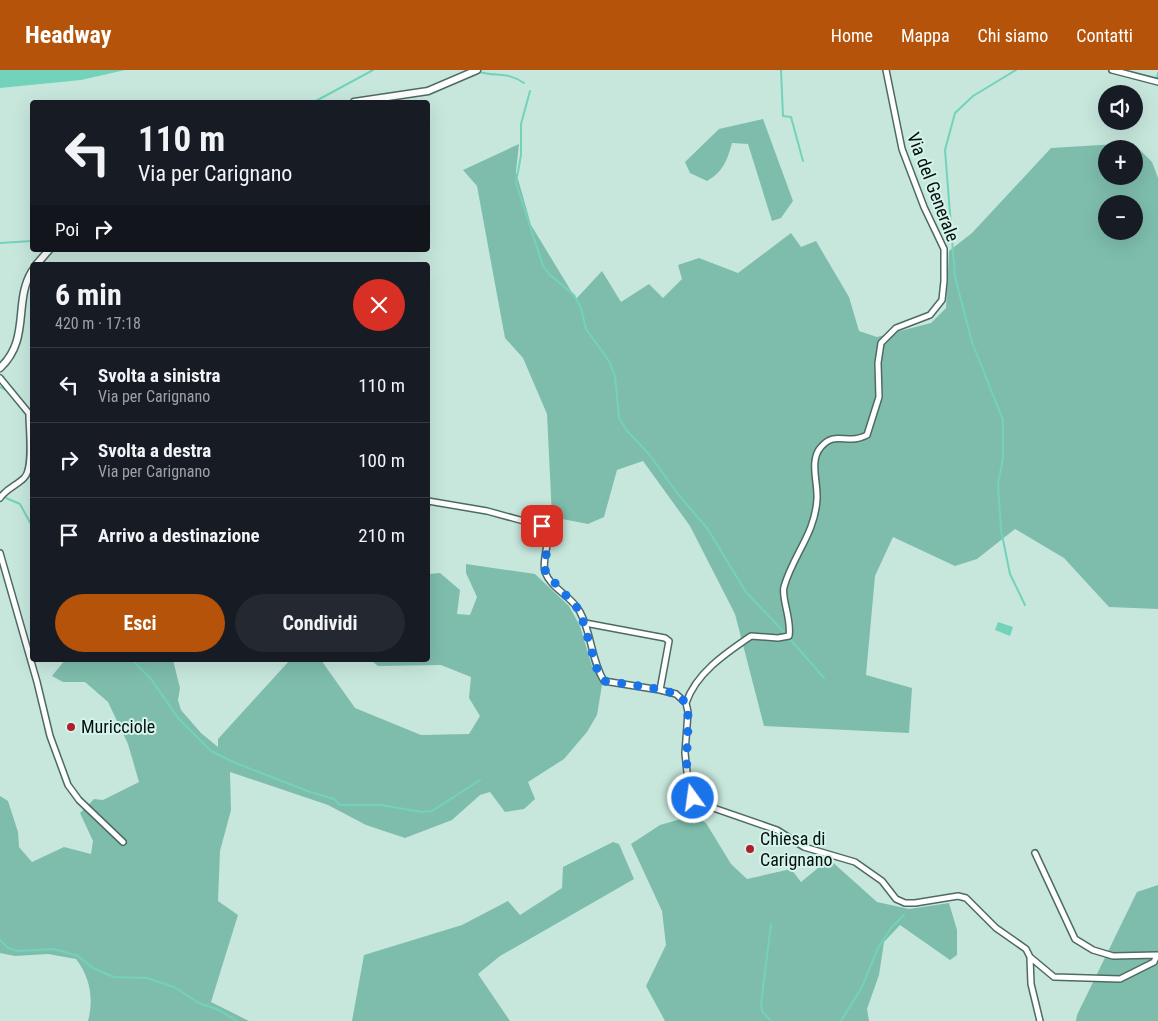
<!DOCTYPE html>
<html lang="it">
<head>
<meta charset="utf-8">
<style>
  :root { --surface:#171b24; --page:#242831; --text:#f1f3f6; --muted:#9ea1a6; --line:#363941; --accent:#b45309 }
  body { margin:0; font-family:"Roboto Condensed",sans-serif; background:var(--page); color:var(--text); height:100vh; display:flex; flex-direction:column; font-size:19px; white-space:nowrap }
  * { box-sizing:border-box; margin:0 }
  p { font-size:16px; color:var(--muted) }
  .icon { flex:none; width:28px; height:28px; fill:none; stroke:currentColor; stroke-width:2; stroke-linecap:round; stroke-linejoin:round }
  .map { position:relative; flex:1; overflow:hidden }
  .sheet { position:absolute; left:30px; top:192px; width:400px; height:400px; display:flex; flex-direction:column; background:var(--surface); border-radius:5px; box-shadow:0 5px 20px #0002 }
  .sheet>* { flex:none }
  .top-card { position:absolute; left:30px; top:30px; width:400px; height:152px; border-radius:5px; box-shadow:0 5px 20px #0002; background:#171b24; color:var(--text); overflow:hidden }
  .buttons { position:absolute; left:1098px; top:15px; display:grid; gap:10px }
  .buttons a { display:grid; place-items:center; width:45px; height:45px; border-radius:50%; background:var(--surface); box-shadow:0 5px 20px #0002; font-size:25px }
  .pin { position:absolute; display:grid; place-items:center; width:42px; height:42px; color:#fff; margin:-21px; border-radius:10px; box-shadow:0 2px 8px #0006 }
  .me { position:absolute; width:55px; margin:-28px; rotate:346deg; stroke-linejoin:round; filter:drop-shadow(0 0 4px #0008) }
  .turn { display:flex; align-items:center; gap:18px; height:105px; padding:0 25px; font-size:22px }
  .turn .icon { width:65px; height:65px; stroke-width:2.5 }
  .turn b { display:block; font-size:35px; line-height:42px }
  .then { display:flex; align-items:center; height:48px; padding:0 25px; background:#0003; gap:10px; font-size:19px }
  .round { display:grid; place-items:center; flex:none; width:52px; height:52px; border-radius:26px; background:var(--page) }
  .head { display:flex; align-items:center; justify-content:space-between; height:85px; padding:0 25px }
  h1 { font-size:30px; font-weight:700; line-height:38px }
  .cta { display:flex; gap:10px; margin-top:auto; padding:10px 25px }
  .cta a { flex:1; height:58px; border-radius:30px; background:var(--accent); color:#fff; font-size:20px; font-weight:700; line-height:58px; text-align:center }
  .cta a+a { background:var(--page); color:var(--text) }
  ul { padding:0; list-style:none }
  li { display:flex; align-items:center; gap:15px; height:75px; padding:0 25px; border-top:1px solid var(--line) }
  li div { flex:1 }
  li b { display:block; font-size:19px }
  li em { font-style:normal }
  header { display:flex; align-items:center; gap:30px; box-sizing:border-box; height:70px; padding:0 25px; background:var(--accent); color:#fff }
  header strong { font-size:24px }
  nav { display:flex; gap:28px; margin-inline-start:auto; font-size:18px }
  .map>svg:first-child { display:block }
  .green { fill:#7ebdac; fill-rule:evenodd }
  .water { fill:#73d2ba }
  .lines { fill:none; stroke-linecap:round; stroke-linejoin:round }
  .stream { stroke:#73d2ba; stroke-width:2 }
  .minor-casing { stroke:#4e6b63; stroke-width:8 }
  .tertiary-casing { stroke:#4e6b63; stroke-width:9 }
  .minor { stroke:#fff; stroke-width:5 }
  .tertiary { stroke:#fff; stroke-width:6 }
  .route { stroke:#1a73e8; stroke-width:9; stroke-dasharray:0 16.2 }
  .poi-dot { fill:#b01d2b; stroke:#d4f4eb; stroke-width:2 }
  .labels { text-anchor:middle; stroke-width:4; stroke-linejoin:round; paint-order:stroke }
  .street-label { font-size:18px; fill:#050f0c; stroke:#d4f4eb }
  .poi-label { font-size:18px; fill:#050f0c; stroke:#d4f4eb; text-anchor:start }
</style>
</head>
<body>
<header>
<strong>Headway</strong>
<nav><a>Home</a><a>Mappa</a><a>Chi siamo</a><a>Contatti</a></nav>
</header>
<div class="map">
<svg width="1158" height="951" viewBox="0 0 1158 951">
  <rect width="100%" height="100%" fill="#c7e7dd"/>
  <path class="green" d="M763 49 793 131 781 148 772 151 748 74 732 73C727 91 723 102 707 111L690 103 685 92 719 59Z
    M1133 73 1152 92 1158 108V539L1109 537 1064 488 1015 459 977 489 955 496 893 467 875 506 866 605 912 618 909 663 764 656 735 544 690 456 643 391 617 400 604 447 588 454 552 447 547 344 523 288 505 268 477 116 463 100 519 74 516 102 531 155 576 229 602 201 621 232 649 214 663 228 682 209 678 195 699 188 738 203 791 163 801 177 816 171 849 227 859 261 877 267 931 253 946 238 949 181 972 163 1051 78ZM1106 79H1134V106H1106ZM1106 134H1134V161H1106Z
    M466 494 535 504 569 536 580 556 592 596 602 615 597 645 587 662 564 689 528 712 535 729 524 739 505 742 490 722 480 725 452 750 405 768 366 755 328 735 230 702 231 740 220 781 218 831 238 845 211 932 249 951H88C94 929 90 907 76 889L48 884 15 886 0 883V726L8 731 18 762 19 777 32 792 64 777 91 784 93 771 80 743 94 729 103 730 139 712 128 674 108 632 85 612H63L52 606 65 590H173L180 618 178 630 181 640 201 663 218 677V669L290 590H321L355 638 421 665 469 664 480 646 469 628 471 607 441 595 378 596 371 590H428V504L440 503 460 520 457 544 470 545 477 527 466 503Z
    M695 745 706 753 731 794 747 809 791 799 801 812 829 789 877 832 909 839 949 833 957 860V885L950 890 900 855 884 872 879 905 867 939 869 951H665L646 916 666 875 662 841 631 774 660 755Z
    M613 772 619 774 634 809 500 886 478 904 510 951H352L364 885 462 855 508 831 520 845 562 818 563 797Z
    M1158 815V951H1076L1077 945 1137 822Z"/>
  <path class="water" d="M0 0H125L81 10 0 18Z
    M998 552 1013 557 1010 566 995 560Z"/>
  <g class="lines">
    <path class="stream" d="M781 0 783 46 791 47 803 91
      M1016 0 973 26 955 43 945 80 955 207 972 272 1003 350V388L998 414 1001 460 1010 504 1025 535
      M479 2C497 7 506 1 524 13
      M1157 8 1158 3
      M530 21 521 54V85L516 113 543 196 550 205 574 225 581 238 586 259 609 291 615 306 619 348 627 361 649 384 678 424 707 458 746 522 784 562
      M314 32 373 0
      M0 173 32 171
      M0 317 6 320
      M6 428 20 434 32 456
      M789 568 824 608
      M132 590 151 609 178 648 211 681 233 692 310 722 334 729 340 735H381L422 742 432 741 480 710
      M0 870 8 878 18 881 54 879 78 886 93 898 114 907 147 908 174 917 199 933 219 940 237 951
      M771 951 762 941 761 934 771 854
      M841 951 862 917 878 878 891 858 904 845"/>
    <g class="minor-casing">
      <path id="minor" d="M1112 0 1158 12
        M0 308 32 347
        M0 428C7 418 16 416 24 408 34 399 29 359 29 345
        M428 431 487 441 542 456 549 464C548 475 542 491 545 502 551 519 572 526 580 542 592 564 591 590 604 611L660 620 676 624 686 633 688 642 685 683 689 721 696 732 777 760 804 777 855 792 882 811 896 829 905 833H915L958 826 966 828 996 858 1026 879 1030 887 1031 914 1040 951
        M0 483 37 612 50 666 68 715 79 730 123 772
        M585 553 665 568 669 571 660 620
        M686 633C696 603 726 583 751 566L778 568 789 566C792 550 781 528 784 517 793 485 815 464 817 429 818 412 809 390 821 377 831 365 839 369 852 369 857 369 863 367 867 365L879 327 878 293 881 273 896 258 930 245 942 230 944 211V179L924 137 902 79 886 0
        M1030 887 1054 907 1120 909 1154 892 1157 885 1113 886 1093 880 1075 869 1035 783"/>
    </g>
    <g class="tertiary-casing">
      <path id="tertiary" d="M354 32 428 21 477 0
        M36 195 49 180
        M0 298C31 269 13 232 32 201"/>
    </g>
    <use href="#minor" class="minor"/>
    <use href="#tertiary" class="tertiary"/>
  </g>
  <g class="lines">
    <path class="route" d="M542 456 550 464 544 496 546 503 580 541 597 599 604 611C619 613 667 619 677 625 679 626 684 630 685 633 694 646 679 703 693 728"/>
  </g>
  <g class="poi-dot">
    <circle cx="71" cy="657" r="5"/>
    <circle cx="750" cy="779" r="5"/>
  </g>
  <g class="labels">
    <g class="street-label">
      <text transform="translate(933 117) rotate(69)" y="6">Via del Generale</text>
    </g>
    <g class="poi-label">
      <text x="81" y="663">Muricciole</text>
      <text x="760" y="775">Chiesa di<tspan x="760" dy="21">Carignano</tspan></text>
    </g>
  </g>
</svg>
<div class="buttons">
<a><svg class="icon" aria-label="sound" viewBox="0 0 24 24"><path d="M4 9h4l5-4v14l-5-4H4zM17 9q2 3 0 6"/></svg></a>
<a>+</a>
<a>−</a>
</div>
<div class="pin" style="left:542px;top:456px;background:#d93025"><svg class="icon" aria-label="arrive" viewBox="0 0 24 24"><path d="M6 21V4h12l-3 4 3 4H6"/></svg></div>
<svg class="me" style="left:693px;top:728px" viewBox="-20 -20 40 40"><circle r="17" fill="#1a73e8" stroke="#fff" stroke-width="3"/><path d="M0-11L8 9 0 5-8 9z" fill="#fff"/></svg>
<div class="top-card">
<div class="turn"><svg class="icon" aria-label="left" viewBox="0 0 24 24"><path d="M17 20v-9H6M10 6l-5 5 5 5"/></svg><div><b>110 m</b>Via per Carignano</div></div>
<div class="then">Poi<svg class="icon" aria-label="right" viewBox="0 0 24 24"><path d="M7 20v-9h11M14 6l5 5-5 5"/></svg></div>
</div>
<section class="sheet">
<div class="head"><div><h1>6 min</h1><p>420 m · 17:18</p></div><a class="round" style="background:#d93025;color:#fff"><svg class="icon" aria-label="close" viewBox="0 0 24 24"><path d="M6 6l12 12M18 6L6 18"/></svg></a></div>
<ul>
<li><svg class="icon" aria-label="left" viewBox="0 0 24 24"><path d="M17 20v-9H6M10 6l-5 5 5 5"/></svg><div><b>Svolta a sinistra</b><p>Via per Carignano</p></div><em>110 m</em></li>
<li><svg class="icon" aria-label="right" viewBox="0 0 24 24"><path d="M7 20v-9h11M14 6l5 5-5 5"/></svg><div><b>Svolta a destra</b><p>Via per Carignano</p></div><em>100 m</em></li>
<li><svg class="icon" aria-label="arrive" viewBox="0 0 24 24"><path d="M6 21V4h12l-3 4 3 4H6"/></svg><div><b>Arrivo a destinazione</b></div><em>210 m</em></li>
</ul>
<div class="cta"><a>Esci</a><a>Condividi</a></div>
</section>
</div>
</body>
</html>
